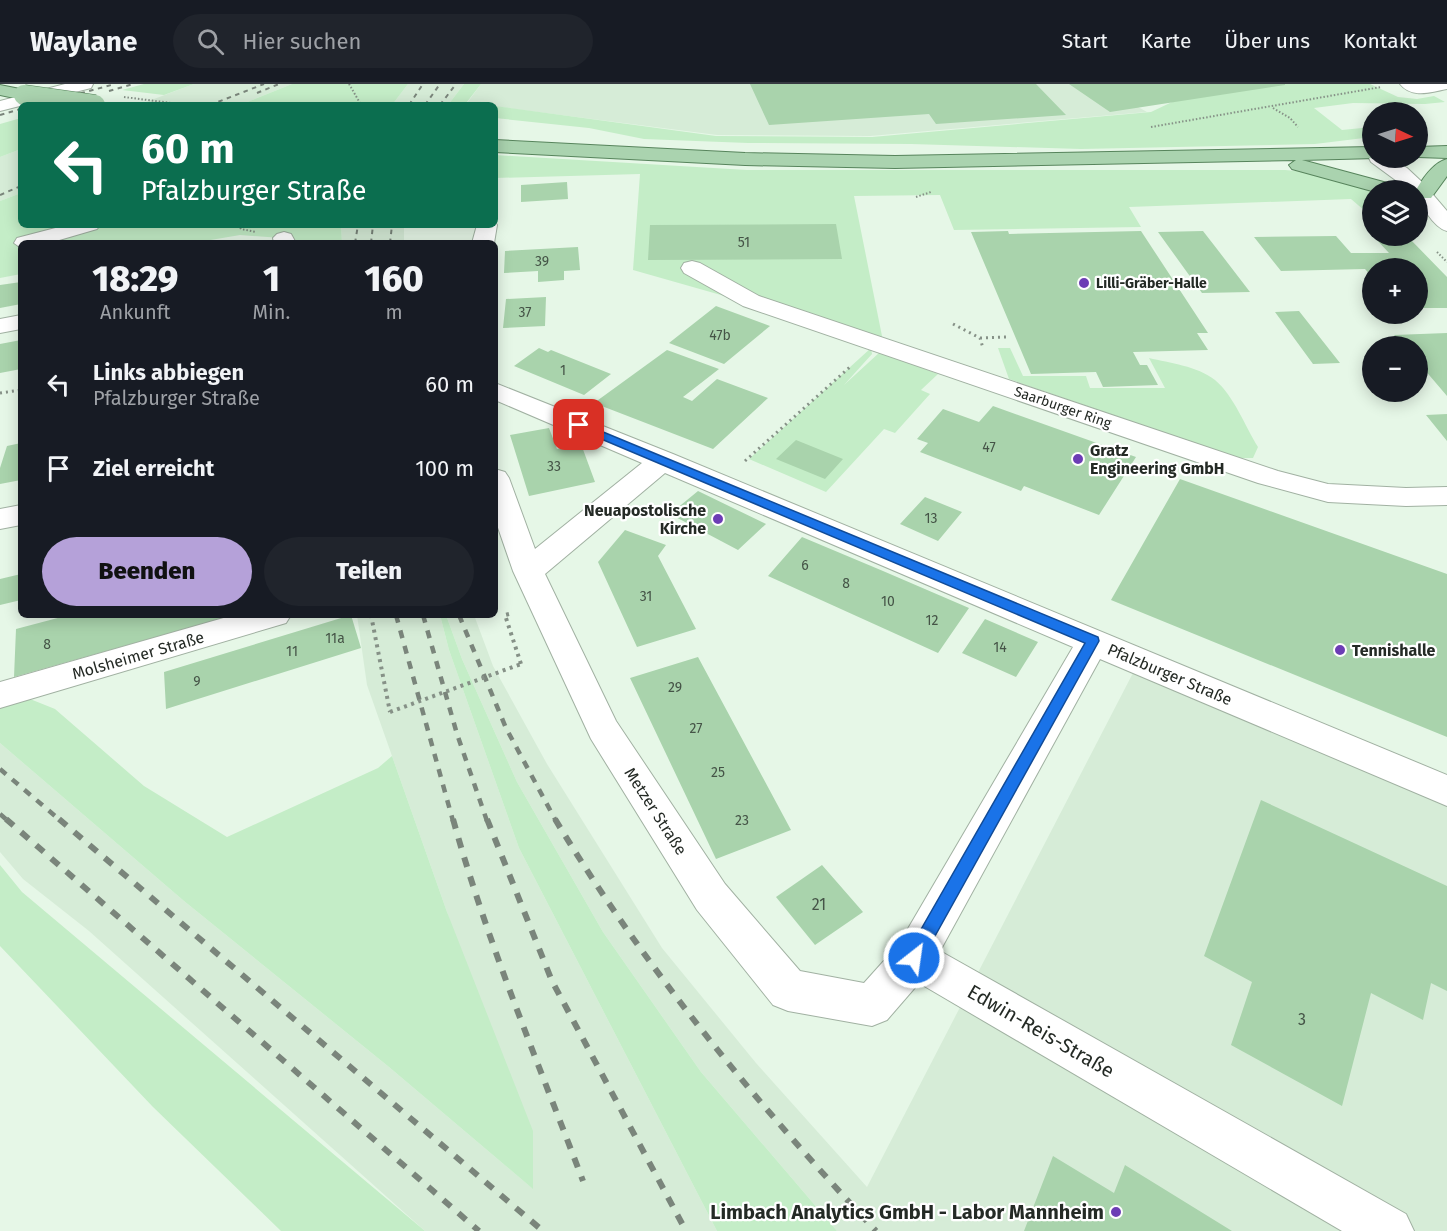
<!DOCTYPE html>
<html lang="de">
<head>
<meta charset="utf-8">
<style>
  :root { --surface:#171b24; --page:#20242c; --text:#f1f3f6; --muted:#9ea1a6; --line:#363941; --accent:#b5a1d9 }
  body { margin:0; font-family:"Fira Sans",sans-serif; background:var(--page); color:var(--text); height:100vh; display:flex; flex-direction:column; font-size:22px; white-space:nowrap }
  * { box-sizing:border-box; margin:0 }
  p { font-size:20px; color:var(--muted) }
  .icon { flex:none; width:33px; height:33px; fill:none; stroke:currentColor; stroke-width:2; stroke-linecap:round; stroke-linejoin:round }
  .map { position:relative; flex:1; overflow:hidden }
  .details { position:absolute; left:18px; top:156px; width:480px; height:378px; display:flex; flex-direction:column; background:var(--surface); border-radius:9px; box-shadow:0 3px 15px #0003 }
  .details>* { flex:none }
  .hud { position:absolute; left:18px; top:18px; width:480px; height:126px; border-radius:9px; box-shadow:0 3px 15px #0003; background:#0b6e4f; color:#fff; overflow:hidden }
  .needle { width:39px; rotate:94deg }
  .fabs { position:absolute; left:1362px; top:18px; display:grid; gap:12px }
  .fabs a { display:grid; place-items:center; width:66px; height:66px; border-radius:50%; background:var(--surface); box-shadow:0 3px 15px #0003; font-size:30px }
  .pin { position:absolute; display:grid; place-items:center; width:51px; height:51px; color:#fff; margin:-26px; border-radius:12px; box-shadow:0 3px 9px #0006 }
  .me { position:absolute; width:66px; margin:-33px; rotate:30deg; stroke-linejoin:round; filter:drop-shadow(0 0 4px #0008) }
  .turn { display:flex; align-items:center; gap:21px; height:126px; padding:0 24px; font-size:27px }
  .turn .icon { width:78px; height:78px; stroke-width:2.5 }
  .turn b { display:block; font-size:42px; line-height:51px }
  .eta { display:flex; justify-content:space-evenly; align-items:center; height:102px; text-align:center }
  .eta b { font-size:36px; font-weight:800; line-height:42px }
  .button { display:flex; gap:12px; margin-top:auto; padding:12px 24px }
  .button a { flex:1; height:69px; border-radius:36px; background:var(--accent); color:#111; font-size:24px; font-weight:800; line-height:69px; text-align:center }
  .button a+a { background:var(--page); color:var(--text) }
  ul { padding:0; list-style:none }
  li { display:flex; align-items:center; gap:18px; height:84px; padding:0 24px }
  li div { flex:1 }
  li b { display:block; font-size:22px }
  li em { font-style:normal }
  header { display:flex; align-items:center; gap:36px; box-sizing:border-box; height:84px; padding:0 30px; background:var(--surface); border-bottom:2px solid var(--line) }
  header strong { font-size:28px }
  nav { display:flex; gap:33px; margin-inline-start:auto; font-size:21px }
  .search { width:420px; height:54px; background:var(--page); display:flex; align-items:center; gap:15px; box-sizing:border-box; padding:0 21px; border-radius:33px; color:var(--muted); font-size:22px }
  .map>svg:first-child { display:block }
  .built { fill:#d6ecd7 }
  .green { fill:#c4edc7 }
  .building { fill:#a9d3ac }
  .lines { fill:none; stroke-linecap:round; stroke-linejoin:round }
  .minor-casing { stroke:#a1b1a2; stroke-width:2 }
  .major-casing { stroke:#57845c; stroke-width:2 }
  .path-far2 { stroke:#869187; stroke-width:2; stroke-dasharray:1.5 2; stroke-linecap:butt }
  .path-far1 { stroke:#869187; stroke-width:3; stroke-dasharray:2 4; stroke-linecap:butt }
  .path { stroke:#869187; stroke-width:4; stroke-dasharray:3 4.5; stroke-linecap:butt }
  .minor { fill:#fff; fill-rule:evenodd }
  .major { fill:#aad3af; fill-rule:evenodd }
  .rail-far2 { stroke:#7a857b; stroke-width:2; stroke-dasharray:4.5 4.5; stroke-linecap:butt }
  .rail-far1 { stroke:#7a857b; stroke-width:4.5; stroke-dasharray:8 8; stroke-linecap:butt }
  .rail { stroke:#7a857b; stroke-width:6; stroke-dasharray:10 10; stroke-linecap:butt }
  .major-bridge-casing { stroke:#57845c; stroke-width:21; stroke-linecap:butt }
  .path-bridge-far1 { stroke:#869187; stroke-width:2; stroke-dasharray:1.5 2; stroke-linecap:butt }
  .path-bridge { stroke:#869187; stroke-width:4; stroke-dasharray:3 4.5; stroke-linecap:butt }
  .major-bridge { stroke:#aad3af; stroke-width:20 }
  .route { fill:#1a73e8; stroke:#114b97; stroke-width:1.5 }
  .poi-dot { fill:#6c3db5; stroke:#fff; stroke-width:2 }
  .labels { text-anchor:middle; stroke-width:4.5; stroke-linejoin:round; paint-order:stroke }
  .number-label { font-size:14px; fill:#455447 }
  .far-poi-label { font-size:14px; font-weight:bold; fill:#242a25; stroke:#fff; text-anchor:start }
  .far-street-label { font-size:14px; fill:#242a25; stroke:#fff }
  .poi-label { font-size:16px; font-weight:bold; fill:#242a25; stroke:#fff; text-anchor:start }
  .street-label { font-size:16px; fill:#242a25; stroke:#fff }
  .near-number-label { font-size:16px; fill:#455447 }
  .near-street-label { font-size:20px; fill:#242a25; stroke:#fff }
  .near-poi-label { font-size:20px; font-weight:bold; fill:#242a25; stroke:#fff; text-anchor:end }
</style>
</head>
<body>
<header>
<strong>Waylane</strong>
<div class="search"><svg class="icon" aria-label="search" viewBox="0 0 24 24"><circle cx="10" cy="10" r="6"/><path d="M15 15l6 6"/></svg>Hier suchen</div>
<nav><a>Start</a><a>Karte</a><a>Über uns</a><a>Kontakt</a></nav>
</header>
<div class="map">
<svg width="1447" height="1147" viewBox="0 0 1447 1147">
  <rect width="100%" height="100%" fill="#e6f7e7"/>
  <path class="built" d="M194 0H292L240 21H138Z
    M408 0H464L448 21H392Z
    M481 0H1097L1147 28 870 52 717 51 467 19Z
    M21 65V109L0 117V73Z
    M341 141H404V159H342Z
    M357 531H440L449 566 519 764 717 1147H425L89 847 23 795 0 768V659L184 817 389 983 532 1104 447 828 367 601Z
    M446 531H474L493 582 547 680 662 864 756 979 867 1103 1134 587 1447 692V1147H837L701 988 603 848 517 698 462 575Z"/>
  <path class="green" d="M144 0H194L164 11 122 6Z
    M292 0H408L392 21H240Z
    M464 0H481L467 18 486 21H448Z
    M1257 0H1370L1398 13 1417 15 1434 12 1445 18 1425 20 1353 19 1314 24 1342 46 1372 43V53L1315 60 1081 65 911 60 748 59 644 55 589 44 495 34V22L716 52 872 53 1151 28 1172 18Z
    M21 34V65L0 73V40Z
    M495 71 747 86H1285C1315 88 1345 95 1372 108V133L1351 115 1129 123 1141 143 954 146 940 111 854 112 883 257 633 186 640 90 495 94Z
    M21 109V141H341L342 159H296L295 155 240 151 193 159H21V190L0 194V117Z
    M871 264 872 270 844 301 880 268 938 290 921 306 930 310 895 349 884 345 826 408 749 375Z
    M998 264H1010L1023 292H1086L1090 304H1165L1149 274C1170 279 1197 282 1215 296 1234 312 1245 342 1258 363L1253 374H1238L1009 295Z
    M440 531H446L462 575 517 698 603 848 701 988 837 1147H717L519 764 449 566Z
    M0 603 55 625 144 702 227 753 378 684 392 672 447 828 533 1047V1105L389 983 184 817 0 659Z
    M0 781 22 808 425 1147H281L153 1023 0 862Z"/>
  <path class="building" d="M750 0H1036L1066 31 936 40 929 30 769 41Z
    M1069 0H1285V1L1110 28Z
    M567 98 568 115 521 118V101Z
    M836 140 842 175 648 176 650 141Z
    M1008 147 1009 150 1141 147 1208 249H1197L1208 266 1133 268 1140 281H1147L1158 301 1103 303 1096 288 1031 290 971 148Z
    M1203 147 1217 165 1250 208 1202 209 1158 148Z
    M1336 152 1351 169H1389L1376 155H1410L1447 193V224H1418V184H1372V193L1365 185 1281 187 1254 153Z
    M578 163 580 186 564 187V196L538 198V187L504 189 505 167Z
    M21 198V220L0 224V201Z
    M546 213 545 242 503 244 506 215Z
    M716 222 770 242 724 280 669 259Z
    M1299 227 1340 279 1313 280 1275 228Z
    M1447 249V312L1418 278V262H1404L1394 251Z
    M21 256V285L0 289V260Z
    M539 264 548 268 551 266 611 290 584 311 514 282Z
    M667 266 719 285 683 313 692 317 717 295 768 314 713 365 594 319Z
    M993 322 1136 373 1099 431 1024 402 1021 407 920 368 928 359 917 355 943 325 979 338Z
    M1447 330V357L1426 331Z
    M549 344 557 365 581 360 595 398 529 412 510 351Z
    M796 356 843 375 825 395 776 375Z
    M21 359V396L0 400V384L7 362Z
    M1180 395 1447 490V653L1111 516Z
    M698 407 766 440 738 466 670 430Z
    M925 413 962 428 938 457 900 440Z
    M625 446 666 461 658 472 696 545 637 563 598 478Z
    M802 453 883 487 969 524 938 569 768 492Z
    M21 490V516L0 521V495Z
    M69 531H231V532L14 593 16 545Z
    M351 531 361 564 166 625 164 588Z
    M985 535 1038 558 1016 593 962 569Z
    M698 573 791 746 716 775 630 594Z
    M1261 716 1447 802V907L1431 899 1423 936 1371 909 1342 1022 1231 961 1252 898 1204 872Z
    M822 781 863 828 815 861 776 813Z
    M1053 1072 1114 1109 1125 1081 1232 1147H1024Z"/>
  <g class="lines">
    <g class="minor-casing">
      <path id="minor" d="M65 0H93L91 4 0 27V17Z
        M1400 0H1447V5C1431 8 1412 15 1400 0Z
        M1371 70 1372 74H1390L1407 84 1423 99 1447 127V147C1434 144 1418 119 1418 106H1409L1371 78 1369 74Z
        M495 138 497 141 494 159H472L477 141H495Z
        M67 141H100L97 145 49 159H21V164L14 159 17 154Z
        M284 148 291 150 296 159H274L273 154 277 150Z
        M692 177 700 179 759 212 1278 387 1328 400 1406 404 1447 403V421L1406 422 1328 418 1258 399 743 222 684 189 681 184 684 179Z
        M21 231V245L0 249V235Z
        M495 299 673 370 1447 691V722L1100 575 940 867 1406 1130 1414 1147H1342L919 899 887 936 872 942 788 927 773 921 697 826 591 655 513 487 495 435V385L505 388 509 394 535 465 642 379 495 316ZM665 389 1073 563 899 860 864 899 800 887 725 800 616 637 545 490Z
        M21 421V441L0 445V425Z
        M234 531H291L286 539 0 624V598Z"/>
    </g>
    <g class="major-casing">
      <path id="major" d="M0 1 30 7 33 11 30 15 24 16 0 11Z
        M495 56 745 69 895 72 1372 63V74H1376L1302 76 1391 100 1394 104 1392 106 1372 107 1292 85 1289 81 1296 76 895 84 745 81 495 68Z
        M1447 62V74L1418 73V63Z
        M1447 75V92L1431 114H1418L1416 106C1423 94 1433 79 1447 75Z"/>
    </g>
    <path class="path-far2" d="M349 0 360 19 358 21
      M311 21H336
      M1273 24 1290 34 1298 43
      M1151 43 1381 3
      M916 113 931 108
      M120 141H139
      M238 141 241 145 256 148
      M1437 168 1447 178"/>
    <path class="path-far1" d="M953 240 980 254 983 264
      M980 254 1007 253
      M0 309 21 306
      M745 377 851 282"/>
    <path class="path" d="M509 530 505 531 521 580
      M371 531 390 628"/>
    <use href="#minor" class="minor"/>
    <use href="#major" class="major"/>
    <path class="rail-far2" d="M109 7 133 0
      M257 9 279 0
      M37 21 115 0
      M210 21 264 0
      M409 21 423 0
      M425 21 440 0
      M440 21 456 0
      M0 31 21 25
      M0 111 21 102
      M355 159 358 141
      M371 159 373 141
      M390 159 392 141"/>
    <path class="rail-far1" d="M396 531 453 737
      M423 531 457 650 487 737
      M459 531 506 644 556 737
      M0 685 61 737
      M0 730 8 737"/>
    <path class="rail" d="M6 735 479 1147
      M59 735 543 1147
      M453 735C487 858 538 978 583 1097
      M487 735 552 897 686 1147
      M555 735C646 886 756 1019 876 1147"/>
    <g class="major-bridge-casing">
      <path id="major-bridge" d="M24 11 95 21"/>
    </g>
    <path class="path-bridge-far1" d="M124 13 187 21"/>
    <path class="path-bridge" d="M390 628 521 580"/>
    <use href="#major-bridge" class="major-bridge"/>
  </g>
  <path class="route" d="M579 338 1098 553 1099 557 920 879 914 882 908 879 906 874 908 868 1085 559 575 344V339Z"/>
  <g class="poi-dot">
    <circle cx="1084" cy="199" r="6"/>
    <circle cx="1078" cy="375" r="6"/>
    <circle cx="718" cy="435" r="6"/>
    <circle cx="1340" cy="566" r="6"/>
    <circle cx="1116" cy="1128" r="6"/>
  </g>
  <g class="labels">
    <g class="number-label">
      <text x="744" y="163">51</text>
      <text x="542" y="182">39</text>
      <text x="525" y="233">37</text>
      <text x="720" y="256">47b</text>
      <text x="563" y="291">1</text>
      <text x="989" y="368">47</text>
      <text x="554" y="387">33</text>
      <text x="931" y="439">13</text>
      <text x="805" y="486">6</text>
      <text x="846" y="504">8</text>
      <text x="646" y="517">31</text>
      <text x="888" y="522">10</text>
      <text x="932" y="541">12</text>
      <text x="335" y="559">11a</text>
      <text x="47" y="565">8</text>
      <text x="1000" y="568">14</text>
      <text x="292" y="572">11</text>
      <text x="197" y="602">9</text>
      <text x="675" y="608">29</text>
      <text x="696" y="649">27</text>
      <text x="718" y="693">25</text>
      <text x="742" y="741">23</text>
    </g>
    <g class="far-poi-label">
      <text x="1096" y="204">Lilli-Gräber-Halle</text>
    </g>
    <g class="far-street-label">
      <text transform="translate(1063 323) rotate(19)" y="5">Saarburger Ring</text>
    </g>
    <g class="poi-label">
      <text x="1090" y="372">Gratz<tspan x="1090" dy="18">Engineering GmbH</tspan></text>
      <text x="706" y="432" text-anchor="end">Neuapostolische<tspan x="706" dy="18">Kirche</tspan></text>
      <text x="1352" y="572">Tennishalle</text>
    </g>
    <g class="street-label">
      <text transform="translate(138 571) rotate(-16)" y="6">Molsheimer Straße</text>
      <text transform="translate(1170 590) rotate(23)" y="6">Pfalzburger Straße</text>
      <text transform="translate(656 727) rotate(57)" y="6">Metzer Straße</text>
    </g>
    <g class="near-number-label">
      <text x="819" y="826">21</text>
      <text x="1302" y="941">3</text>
    </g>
    <g class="near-street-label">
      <text transform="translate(1041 947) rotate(30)" y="7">Edwin-Reis-Straße</text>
    </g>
    <g class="near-poi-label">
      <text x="1104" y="1135">Limbach Analytics GmbH - Labor Mannheim</text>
    </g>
  </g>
</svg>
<div class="fabs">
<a><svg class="needle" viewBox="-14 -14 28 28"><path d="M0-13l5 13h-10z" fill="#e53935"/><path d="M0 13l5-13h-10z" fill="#9ea1a6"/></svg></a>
<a><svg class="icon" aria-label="layers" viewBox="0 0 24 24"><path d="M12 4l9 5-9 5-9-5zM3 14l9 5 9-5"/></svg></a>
<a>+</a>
<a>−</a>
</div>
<div class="pin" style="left:579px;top:341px;background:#d93025"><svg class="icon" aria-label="arrive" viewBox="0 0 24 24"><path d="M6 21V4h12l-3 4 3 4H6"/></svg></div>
<svg class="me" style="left:914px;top:874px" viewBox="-20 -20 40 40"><circle r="17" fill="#1a73e8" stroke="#fff" stroke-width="3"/><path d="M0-11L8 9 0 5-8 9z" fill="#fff"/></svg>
<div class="hud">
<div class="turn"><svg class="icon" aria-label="left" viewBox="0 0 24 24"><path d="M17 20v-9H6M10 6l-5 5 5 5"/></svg><div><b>60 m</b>Pfalzburger Straße</div></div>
</div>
<section class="details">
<div class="eta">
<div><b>18:29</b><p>Ankunft</p></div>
<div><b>1</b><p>Min.</p></div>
<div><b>160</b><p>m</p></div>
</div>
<ul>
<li><svg class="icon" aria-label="left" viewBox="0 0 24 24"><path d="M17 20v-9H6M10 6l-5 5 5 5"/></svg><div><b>Links abbiegen</b><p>Pfalzburger Straße</p></div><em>60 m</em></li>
<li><svg class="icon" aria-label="arrive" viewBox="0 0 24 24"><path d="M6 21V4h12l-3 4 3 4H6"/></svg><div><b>Ziel erreicht</b></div><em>100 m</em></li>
</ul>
<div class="button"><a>Beenden</a><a>Teilen</a></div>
</section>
</div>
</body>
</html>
